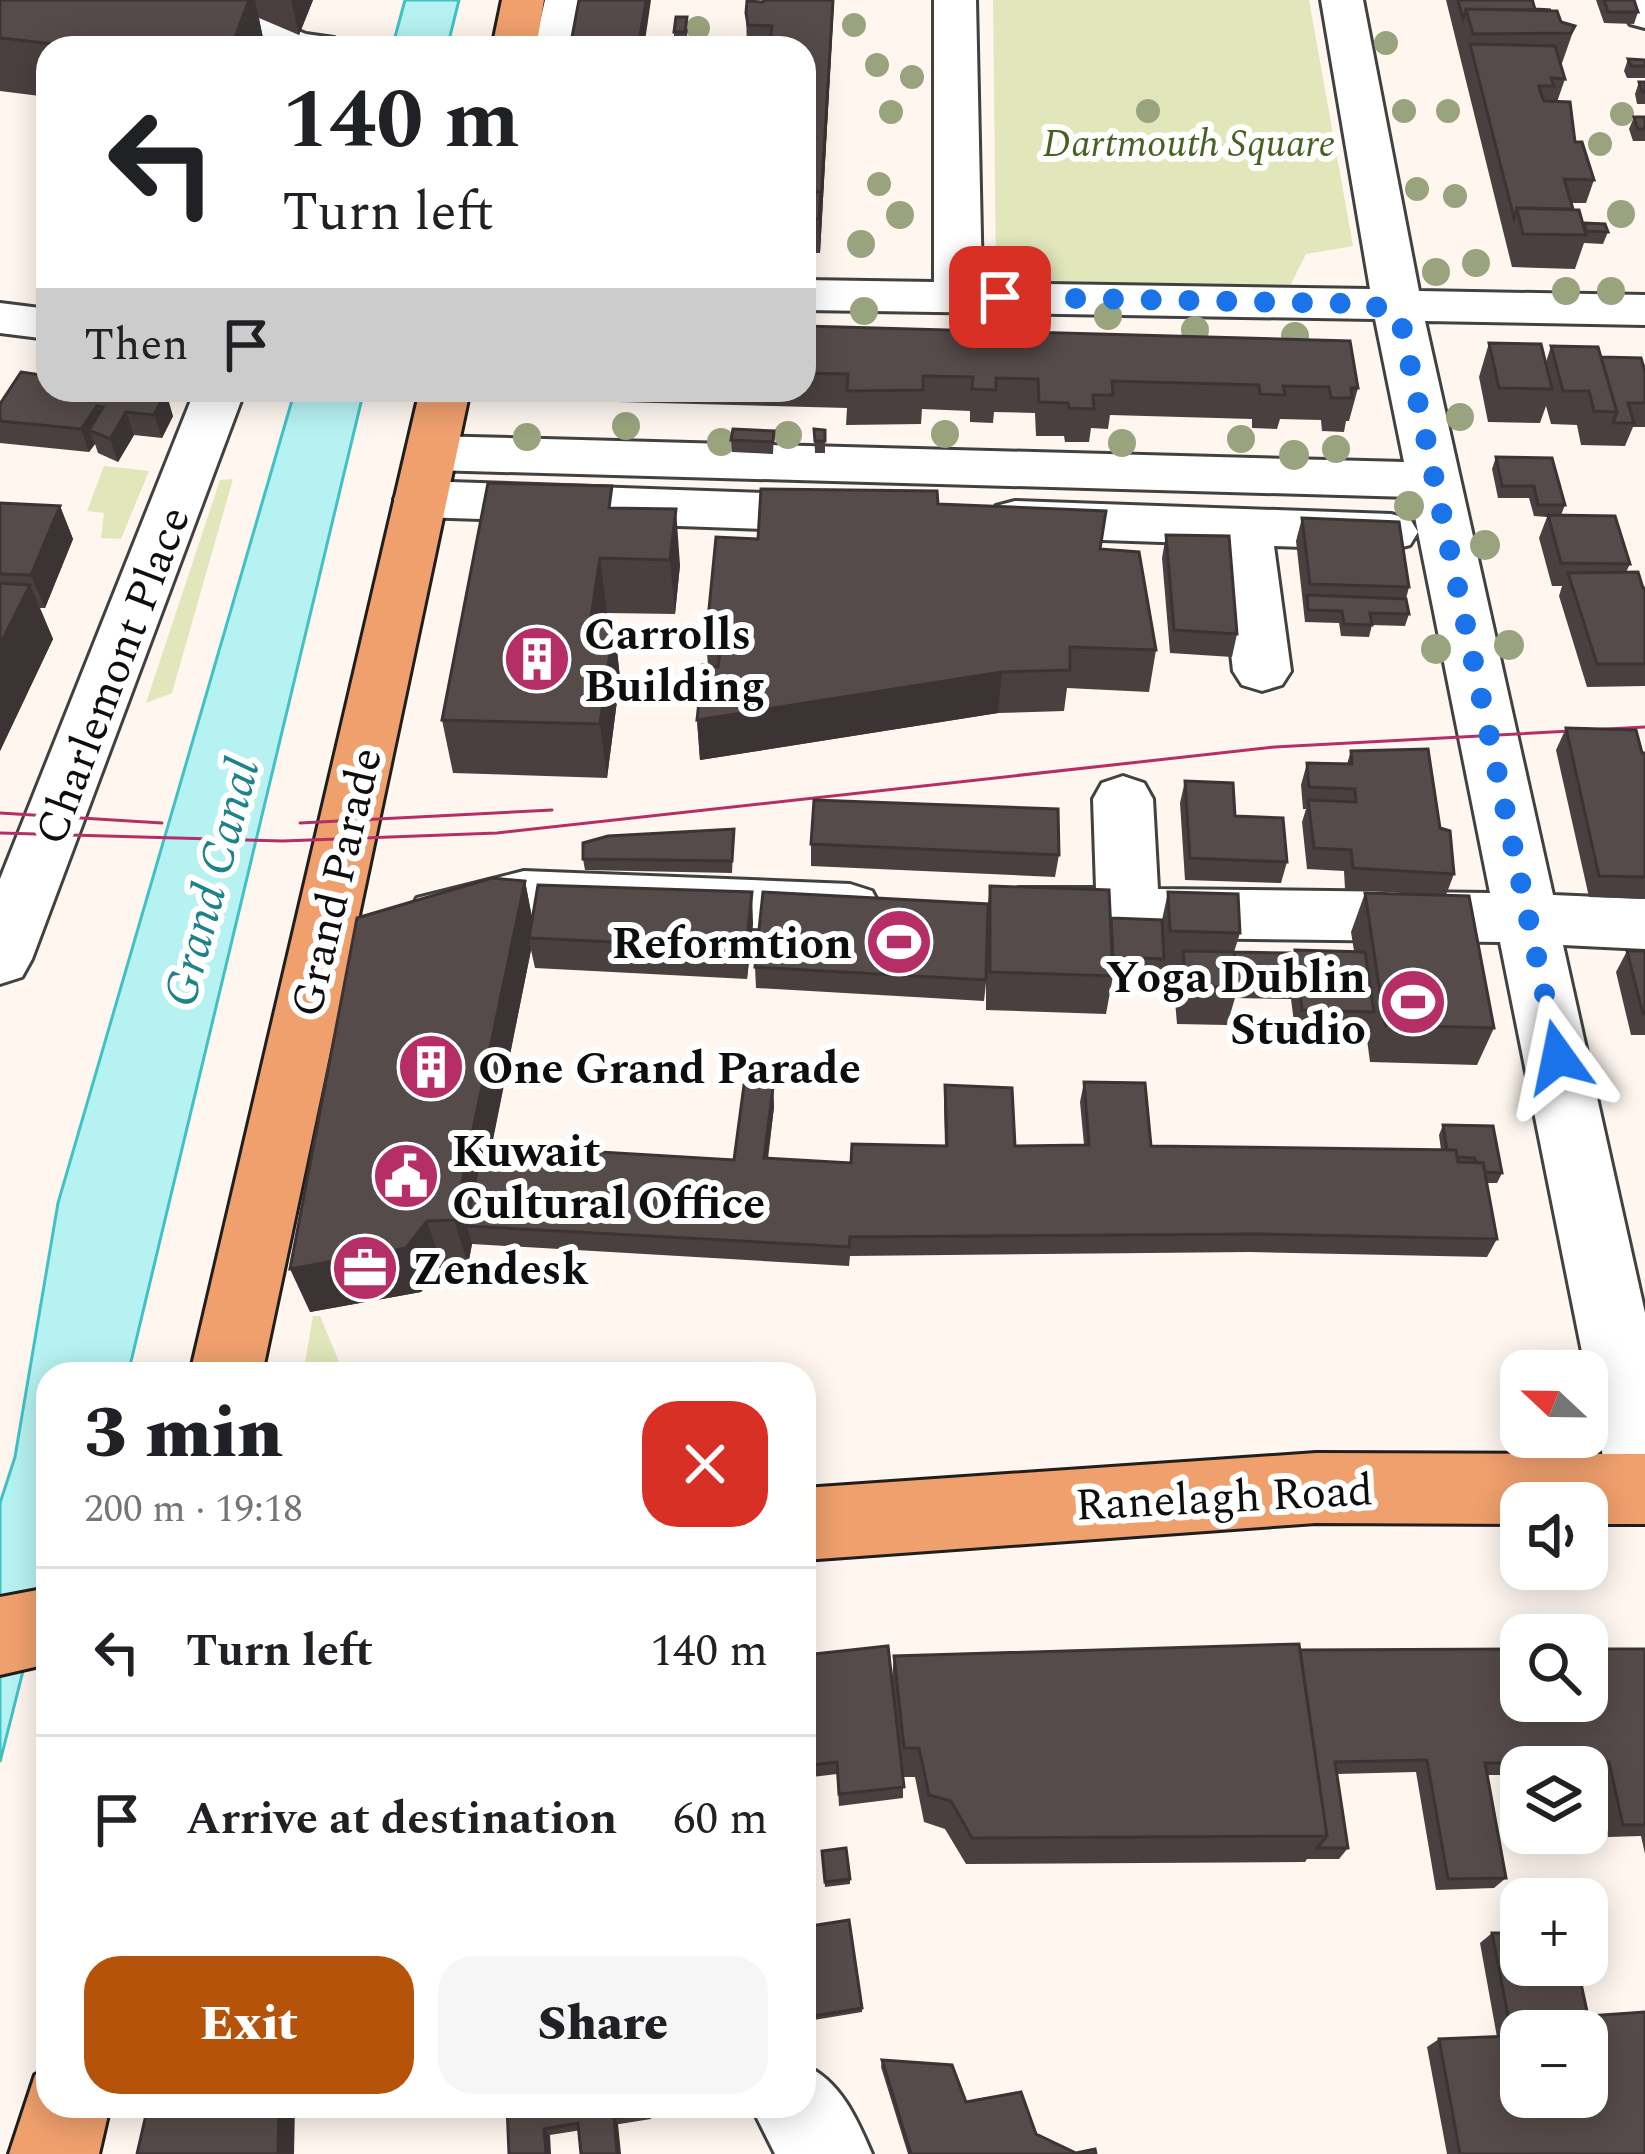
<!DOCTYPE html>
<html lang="en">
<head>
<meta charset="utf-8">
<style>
  :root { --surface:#fff; --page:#f6f6f6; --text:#202124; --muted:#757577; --line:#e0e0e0; --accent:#b45309 }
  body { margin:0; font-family:Spectral,serif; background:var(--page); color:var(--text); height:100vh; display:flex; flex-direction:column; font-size:45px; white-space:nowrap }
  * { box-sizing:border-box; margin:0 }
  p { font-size:39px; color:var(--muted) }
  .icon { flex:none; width:66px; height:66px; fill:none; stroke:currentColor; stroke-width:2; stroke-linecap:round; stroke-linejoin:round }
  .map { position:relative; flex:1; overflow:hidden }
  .sheet { position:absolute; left:36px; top:1362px; width:780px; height:756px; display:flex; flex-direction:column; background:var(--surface); border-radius:36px; box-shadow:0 6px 30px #0003 }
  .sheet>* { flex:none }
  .banner { position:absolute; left:36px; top:36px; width:780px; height:366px; border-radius:36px; box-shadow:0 6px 30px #0003; background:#fff; color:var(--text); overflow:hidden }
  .needle { width:78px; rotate:292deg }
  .tools { position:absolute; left:1500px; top:1350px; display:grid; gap:24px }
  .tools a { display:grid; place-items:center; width:108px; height:108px; border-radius:24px; background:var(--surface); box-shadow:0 6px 30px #0003; font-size:60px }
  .pin { position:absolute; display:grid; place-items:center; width:102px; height:102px; color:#fff; margin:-51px; border-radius:24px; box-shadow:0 6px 18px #0006 }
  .me { position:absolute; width:132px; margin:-66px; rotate:348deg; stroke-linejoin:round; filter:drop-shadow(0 0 9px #0008) }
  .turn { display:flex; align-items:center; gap:42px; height:252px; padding:0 48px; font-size:54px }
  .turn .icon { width:156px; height:156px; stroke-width:2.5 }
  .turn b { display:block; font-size:84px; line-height:102px }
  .then { display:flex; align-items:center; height:114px; padding:0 48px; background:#0003; gap:24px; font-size:45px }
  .round { display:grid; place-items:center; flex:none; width:126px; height:126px; border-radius:36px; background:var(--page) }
  .headline { display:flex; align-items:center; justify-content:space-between; height:204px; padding:0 48px }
  h1 { font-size:72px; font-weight:800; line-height:90px }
  .action { display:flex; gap:24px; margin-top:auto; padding:24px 48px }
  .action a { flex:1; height:138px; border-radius:36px; background:var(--accent); color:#fff; font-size:48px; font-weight:800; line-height:138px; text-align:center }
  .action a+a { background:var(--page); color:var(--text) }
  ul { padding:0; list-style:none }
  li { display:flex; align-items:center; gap:36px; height:168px; padding:0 48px; border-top:3px solid var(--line) }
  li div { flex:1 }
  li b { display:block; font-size:45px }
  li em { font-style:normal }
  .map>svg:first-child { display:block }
  .green { fill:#e1e7bb }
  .water { fill:#b7f2f2; stroke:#42c1c5; stroke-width:3 }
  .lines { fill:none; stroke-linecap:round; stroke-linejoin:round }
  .minor-casing { stroke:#414141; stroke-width:6 }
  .major-casing { stroke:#1f1f1f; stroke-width:6 }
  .minor { fill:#fff; fill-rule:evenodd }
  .major { fill:#f0a06d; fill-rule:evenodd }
  .tram { stroke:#b52e66; stroke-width:3 }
  .tree { fill:#99a47e }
  .wall { fill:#4a4040 }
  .shaded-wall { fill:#3c3434 }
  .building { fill:#564b4b; stroke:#3c3434; stroke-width:3; fill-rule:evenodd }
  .route { stroke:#1a73e8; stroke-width:21; stroke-dasharray:0 37.8 }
  .labels { text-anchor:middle; stroke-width:12; stroke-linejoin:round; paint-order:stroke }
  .far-park-label { font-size:39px; font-style:italic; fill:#466122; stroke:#fff }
  .poi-label { font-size:45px; font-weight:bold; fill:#0e0e0e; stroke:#fff; text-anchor:start }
  .street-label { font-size:45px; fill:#0e0e0e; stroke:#fff }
  .water-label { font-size:48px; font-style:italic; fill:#1d828a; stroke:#fff }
</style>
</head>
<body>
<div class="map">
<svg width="1645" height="2154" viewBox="0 0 1645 2154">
  <rect width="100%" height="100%" fill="#fef6ef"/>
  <path class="green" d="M993 0H1309L1353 246 1306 254 1289 288 996 279Z
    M104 466 149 471 121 539 101 538 104 513 87 511Z
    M233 479 172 693 146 703 220 480Z
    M313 1316H320L344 1374H303Z"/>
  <path class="water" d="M405 0H459L447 48H392Z
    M295 390H364L128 1374H48V1572L0 1762V1503L15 1457 58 1203Z"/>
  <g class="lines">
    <g class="minor-casing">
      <path id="minor" d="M545 0H587L578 48H534Z
        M934 0H976L982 283 1370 289 1321 0H1363L1419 291 1645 295V325L1425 321 1553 895 1645 899V949L1563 945 1645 1313V1517L1619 1507 1608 1482 1500 942 1019 936 997 929 988 912 997 895 1019 888H1096L1093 799 1102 783 1123 776 1144 783 1153 799 1158 889 1490 893 1411 497 432 470 414 465 406 453 414 441 432 436 1404 462 1375 319 804 310V280L934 282Z
        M1619 0H1645V28L1630 24Z
        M223 2 306 34 334 38 341 47C301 51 228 53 202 15L208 6Z
        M0 303 48 309V339L0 333Z
        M195 390H245L32 959 22 977 0 984V879Z
        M421 481 852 496 871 501 879 514 871 527 852 532 421 517 402 512 394 499 402 486Z
        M1015 501 1391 514 1410 519 1418 532 1410 545 1391 550 1274 546 1291 671 1282 685 1262 691 1242 685 1233 671 1219 544 1015 537 996 532 988 519 996 506Z
        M524 871 850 884 872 891 881 908 872 925 850 932 524 919 439 939 417 932 408 915 417 898Z
        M804 2065C840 2080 857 2119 872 2154H775L751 2106H804Z"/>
    </g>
    <g class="major-casing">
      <path id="major" d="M502 0H544L536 48H492Z
        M420 390H470L262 1374H190Z
        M1316 1453 1645 1454V1524H1587V1503H1521V1524L1316 1523 804 1560V1488Z
        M48 1588V1664L0 1675V1597Z
        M48 2069V2106H110L99 2154H9L35 2075Z"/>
    </g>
    <use href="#minor" class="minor"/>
    <use href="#major" class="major"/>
    <path class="tram" d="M0 813 162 823
      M300 823 552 810
      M0 833 283 841 497 833 1275 747 1645 727"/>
  </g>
  <g class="tree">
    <circle cx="854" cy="25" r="12"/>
    <circle cx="698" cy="28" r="12"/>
    <circle cx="1386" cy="43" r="12"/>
    <circle cx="877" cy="65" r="12"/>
    <circle cx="912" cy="77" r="12"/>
    <circle cx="1148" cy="111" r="12"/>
    <circle cx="1404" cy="111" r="12"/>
    <circle cx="1448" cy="111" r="12"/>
    <circle cx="891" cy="112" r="12"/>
    <circle cx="1622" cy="114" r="12"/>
    <circle cx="1600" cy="144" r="12"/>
    <circle cx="879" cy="184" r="12"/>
    <circle cx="1417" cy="189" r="12"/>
    <circle cx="1455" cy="196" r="12"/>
    <circle cx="1621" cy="214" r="14"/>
    <circle cx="900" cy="215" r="14"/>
    <circle cx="861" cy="244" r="14"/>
    <circle cx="1476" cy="263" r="14"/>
    <circle cx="1436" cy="272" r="14"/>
    <circle cx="1566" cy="291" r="14"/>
    <circle cx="1611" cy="291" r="14"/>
    <circle cx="864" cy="311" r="14"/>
    <circle cx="1014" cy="314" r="14"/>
    <circle cx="1108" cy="316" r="14"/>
    <circle cx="1195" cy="330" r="14"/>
    <circle cx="1295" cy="336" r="14"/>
    <circle cx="1460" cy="417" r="14"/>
    <circle cx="626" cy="426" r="14"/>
    <circle cx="945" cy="434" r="14"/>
    <circle cx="788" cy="435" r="14"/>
    <circle cx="527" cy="437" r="14"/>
    <circle cx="1241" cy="439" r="14"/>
    <circle cx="721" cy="442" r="14"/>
    <circle cx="1122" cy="443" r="14"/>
    <circle cx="1336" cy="449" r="14"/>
    <circle cx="1294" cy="455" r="15"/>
    <circle cx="1409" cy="506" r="15"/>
    <circle cx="1485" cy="545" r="15"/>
    <circle cx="1509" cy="645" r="15"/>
    <circle cx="1436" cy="649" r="15"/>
  </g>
  <path class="wall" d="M0 0H313L299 35 259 18 265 48H48V97L0 91Z
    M764 0H834L820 253H804V48H747L746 13Z
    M1446 0H1534L1535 9 1561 22 1575 26 1561 66 1565 79 1557 102 1594 180 1586 203H1571L1573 209 1583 224 1608 232 1603 244 1584 243 1575 269 1512 267Z
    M1596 0H1634L1638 12 1634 24 1604 23Z
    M688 29 686 44H674V32Z
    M1628 59 1645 60V78H1627L1624 71Z
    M1639 82H1645V104H1637L1635 94Z
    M1634 117H1645V141H1633L1629 129Z
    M804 326 1358 388 1349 421H1346L1344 432 1322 431 1321 420 1280 419 1277 429 1252 428V419L1110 415 1108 429 1091 428 1089 442H1065L1064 436H1036L1035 413 994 412 993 423 970 422V411L922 409 921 424 846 425 847 408 539 400 538 390H804Z
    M1489 343 1546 362 1551 346 1601 357 1645 371V427H1633L1625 446 1581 445 1577 425 1551 424 1546 406 1540 423 1488 422 1479 377Z
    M21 372 173 416 162 438 134 435 118 462 98 453 95 444 89 452 0 443V404Z
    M490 390H512L509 402 492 401Z
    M814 429 825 430V453H815Z
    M774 431 773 454 732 452 731 440Z
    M1496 457 1565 505 1561 515 1630 564 1626 572 1645 588V686L1587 687 1559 596 1562 586H1552L1539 538 1547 517 1534 516 1529 498H1498L1492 469Z
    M0 503 60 506 73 539 45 608H40L53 639 0 751Z
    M938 504 1101 549 1156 650 1149 692 1067 688 1064 711 998 713 700 760 697 720 708 666 706 640 758 539Z
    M614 508 680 565 675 614 607 613 605 624H614L620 678 607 778 453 773 442 720Z
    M1302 518 1409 587 1406 599 1409 614 1405 626 1372 625 1369 637 1341 636 1339 623 1305 622 1296 541Z
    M1166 535 1237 634 1232 657 1170 653 1162 558Z
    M1566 728 1645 753V899L1589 897 1556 750Z
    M1351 751 1440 828 1454 874 1446 895 1494 1028 1477 1065 1370 1062 1366 1032 1295 1030 1291 999 1235 998 1227 1025 1177 1024 1174 989 1178 970 1113 968V976L1106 1014 986 1010V983L984 1001 756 988 755 967 988 904 990 886 1111 918 1162 920 1168 892 1240 933 1234 952 1291 960 1295 950 1354 951 1351 932 1365 893 1430 895 1345 889 1344 871 1307 869 1302 822 1306 809H1303L1301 785 1307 763 1347 764Z
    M1185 781 1235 816 1287 862 1281 883 1185 880 1180 803Z
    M734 829 732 873 585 870 583 859Z
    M811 844 1059 855 1055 877 811 866Z
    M525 881 532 919 753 923 747 979 535 968 531 950 492 1145 734 1160 773 1087 774 1107 768 1159 851 1163 945 1146 944 1105 945 1085 1015 1146 1084 1145 1080 1102 1084 1082 1151 1146 1441 1150 1439 1135 1443 1125 1502 1173 1497 1183H1487L1497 1239 1487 1257 1250 1252 850 1256 849 1266 472 1244 468 1265 442 1266 421 1292 310 1312Z
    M1627 951H1645V1035H1631L1616 972Z
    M1645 1649V1854L1641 1836 1608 1837 1595 1775 1587 1774V1767H1521V1775H1487L1506 1878 1494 1888 1436 1890 1416 1772 1337 1774 1348 1848 1339 1859H1307L1305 1862 966 1864 945 1829 924 1822 915 1777H903V1798L839 1806 837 1774 804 1778V1655L892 1678 894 1656 1300 1650Z
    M822 1851 850 1879V1884L825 1887Z
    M1492 1933 1588 2016 1645 2154H1447L1427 2047 1439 2039 1497 2037 1480 1943Z
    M804 1993 862 2008V2012L808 2021Z
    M882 2060 1076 2153 1096 2154H908L881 2067Z
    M507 2106H650L651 2119 550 2135Z"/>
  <path class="shaded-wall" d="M249 0H255L265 48H231Z
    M291 0H313L299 35Z
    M646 0H651L644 48H638Z
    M833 0H834L820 253 819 219Z
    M166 392 173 416 162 438 154 415Z
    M97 406 106 429 89 430 95 444 89 452 81 429Z
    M126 412 134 435 118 462 110 439Z
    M60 506 73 539 45 608 31 575Z
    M676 509 680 565 675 614 670 560Z
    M600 558 607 613 597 678 590 624Z
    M30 585 53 639 0 751V645Z
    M614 624 620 678 607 778 600 724Z
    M1002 672 998 713 700 760 697 720Z
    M525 881 535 932 529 938 531 950 475 1227 467 1226 472 1244 468 1265 454 1220Z
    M752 892 753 923 747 979 746 948Z
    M773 1087 774 1107 765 1178 764 1158Z
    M427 1221 442 1266 421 1292 310 1312 290 1269Z
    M279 2106H295L294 2154H278Z
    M614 2118 618 2124 621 2154H617Z
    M544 2129 550 2135 551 2154H546Z"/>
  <path class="building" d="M0 0H249L231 48H90L0 38Z
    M579 0H646L638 48H570Z
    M764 0H833L821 202V192H804V48H736H747L748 41H770L772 26 748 25 746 13 747 1 763 2Z
    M1458 0H1532L1535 9 1551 10 1466 9 1463 19Z
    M1604 0H1634L1638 12H1608Z
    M1466 9 1557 11 1561 22 1575 26 1571 33 1473 34Z
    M676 17H687L685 32H674Z
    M1470 44 1555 46 1565 79 1551 78 1554 86H1539L1540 91 1544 101 1570 102 1575 142H1582L1594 180 1564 179 1573 209 1517 208 1514 218Z
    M1628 59 1645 60V66H1631Z
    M1639 82H1645V92H1642Z
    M1634 117H1645V129H1638Z
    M804 192H821L819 219H804Z
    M1517 208 1579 210 1586 235 1523 234Z
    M1584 223 1605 224 1608 232 1586 231Z
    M804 326 1350 341 1358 388H1351L1352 398H1331L1329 387 1283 386 1285 395 1260 394 1259 385 1112 381 1113 395H1093L1094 409 1069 408 1068 403 1039 402 1038 379 996 378V390L972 389 973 377 923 376V390L847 391 848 374 804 373Z
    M1489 343 1541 344 1552 389 1499 388Z
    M1551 346 1598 347 1617 412 1594 411 1589 391H1563Z
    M1601 357 1641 358 1645 371V403H1628L1634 423H1613L1617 412Z
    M21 372 48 376V390H149L166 392 154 415 126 412 110 439 89 430 103 407 97 406 81 429 0 421V404Z
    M733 429 774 431 773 442 731 440Z
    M814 429 825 430V441H815Z
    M1496 457 1552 458 1565 505H1538L1534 486H1502Z
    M488 483 612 486 609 508 676 509 670 560 600 558 590 624H614L600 724 442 720Z
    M761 489 937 491 938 504 1106 511 1100 549 1139 552 1156 650 1070 647V670L1002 672 697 720 703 665 718 667 722 640H706L716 537 758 539Z
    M0 503 60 506 31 575 0 574Z
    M1548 515 1615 516 1630 564 1561 563Z
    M1302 518 1399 522 1409 587 1310 584Z
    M1166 535 1229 536 1237 634 1174 630Z
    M1638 572 1643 588H1645V664H1597L1568 573Z
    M0 583 30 585 0 645Z
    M1307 595 1406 599 1409 614 1370 613 1372 625 1344 624 1342 611 1308 610Z
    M1566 728 1636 730 1642 753H1645V877L1599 876Z
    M1428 749 1440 828 1450 831 1454 874 1353 868 1351 850 1314 848 1308 800 1356 802 1355 789 1309 787 1307 763 1352 764 1351 751Z
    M1185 781 1233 783 1235 816 1283 818 1287 862 1190 858Z
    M814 800 1058 809 1059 855 811 844Z
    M734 829 732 861 583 859V843L608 836Z
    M492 878 525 881 454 1220 427 1221 406 1248 290 1269 357 918Z
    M538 885 752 892 746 948 529 938Z
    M990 886 1109 890 1113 976 990 972Z
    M763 892 988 904 986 980 755 967Z
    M1168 892 1238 894 1240 933 1170 931Z
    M1365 893 1469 896 1494 1028 1385 1025Z
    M1111 918 1162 920 1164 959 1113 957Z
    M1295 950 1365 952 1374 1012 1302 1010Z
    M1183 951 1234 952 1238 987H1186Z
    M1627 951H1645V1014H1643Z
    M1234 952 1291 953 1295 989 1238 987Z
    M1084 1082 1145 1083 1151 1146 1456 1150 1458 1162 1483 1163 1497 1239 1257 1234 850 1237 849 1247 467 1226 482 1145 734 1160 744 1085 773 1087 764 1158 851 1163 852 1144 947 1146 945 1085 1012 1088 1015 1146 1089 1145Z
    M1443 1125 1493 1126 1502 1173 1485 1172 1483 1163 1476 1162 1475 1158 1457 1157 1456 1150H1447Z
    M1299 1644 1327 1836 972 1838 951 1801 929 1795 919 1748H904L894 1656Z
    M888 1646 904 1787 839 1794 837 1762 804 1766V1655Z
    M1521 1649V1701H1587V1649H1645V1825H1623L1609 1762H1561L1563 1767H1537L1536 1763H1485L1506 1878 1448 1879 1427 1760 1335 1762 1348 1848H1317L1327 1836 1300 1650Z
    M846 1848 850 1879 825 1882 822 1851Z
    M849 1920 862 2008 808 2017 804 1990V1927Z
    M1492 1933H1521V1965H1577L1588 2016 1645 2012V2154H1460L1439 2039 1512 2036ZM1521 2031H1587V2097H1521Z
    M882 2060 952 2065 966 2102 1021 2092 1036 2134 1076 2153 1095 2149 1096 2154H911Z
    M148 2106H279L278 2154H137Z
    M507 2106H647L648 2113 614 2118 617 2154H581L578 2123 544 2129 546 2154H509Z"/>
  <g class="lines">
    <path class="route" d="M1000 297 1374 304 1383 314 1400 318 1558 1057"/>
  </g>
  <defs>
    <g id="building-disc" transform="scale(3.45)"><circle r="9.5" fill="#b52e66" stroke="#fff"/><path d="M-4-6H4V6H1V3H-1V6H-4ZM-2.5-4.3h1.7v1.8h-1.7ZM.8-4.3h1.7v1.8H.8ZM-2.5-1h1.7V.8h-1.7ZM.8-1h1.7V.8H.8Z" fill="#fff"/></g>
    <g id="stadium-disc" transform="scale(3.45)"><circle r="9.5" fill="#b52e66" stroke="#fff"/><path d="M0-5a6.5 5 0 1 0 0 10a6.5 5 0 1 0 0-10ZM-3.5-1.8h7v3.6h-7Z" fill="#fff"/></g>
    <g id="civic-disc" transform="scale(3.45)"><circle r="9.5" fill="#b52e66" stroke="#fff"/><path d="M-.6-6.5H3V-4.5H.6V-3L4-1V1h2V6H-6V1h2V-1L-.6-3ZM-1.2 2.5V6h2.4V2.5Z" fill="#fff"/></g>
    <g id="office-disc" transform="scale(3.45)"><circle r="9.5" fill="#b52e66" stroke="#fff"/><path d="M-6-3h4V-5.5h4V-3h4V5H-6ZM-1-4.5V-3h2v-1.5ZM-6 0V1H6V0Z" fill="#fff"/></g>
  </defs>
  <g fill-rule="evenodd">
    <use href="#building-disc" x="537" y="659"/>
    <use href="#stadium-disc" x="899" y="942"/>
    <use href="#stadium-disc" x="1413" y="1002"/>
    <use href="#building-disc" x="431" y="1067"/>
    <use href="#civic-disc" x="406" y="1176"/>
    <use href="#office-disc" x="365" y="1268"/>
  </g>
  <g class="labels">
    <g class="far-park-label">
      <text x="1189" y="156">Dartmouth Square</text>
    </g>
    <g class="poi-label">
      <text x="584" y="649">Carrolls<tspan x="584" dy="52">Building</tspan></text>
      <text x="852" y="958" text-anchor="end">Reformtion</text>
      <text x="1366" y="992" text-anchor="end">Yoga Dublin<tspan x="1366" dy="52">Studio</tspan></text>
      <text x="478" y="1083">One Grand Parade</text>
      <text x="452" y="1166">Kuwait<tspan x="452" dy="52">Cultural Office</tspan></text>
      <text x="412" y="1284">Zendesk</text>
    </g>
    <g class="street-label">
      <text transform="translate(111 675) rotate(-69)" y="16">Charlemont Place</text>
      <text transform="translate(335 882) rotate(-77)" y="16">Grand Parade</text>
      <text transform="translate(1224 1496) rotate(-3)" y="16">Ranelagh Road</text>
    </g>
    <g class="water-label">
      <text transform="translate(210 882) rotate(-75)" y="17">Grand Canal</text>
    </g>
  </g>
</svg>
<div class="tools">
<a><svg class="needle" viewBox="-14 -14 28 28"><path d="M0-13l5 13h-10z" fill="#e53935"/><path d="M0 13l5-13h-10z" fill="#757577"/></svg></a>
<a><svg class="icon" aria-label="sound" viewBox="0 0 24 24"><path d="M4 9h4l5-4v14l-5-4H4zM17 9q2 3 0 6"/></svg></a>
<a><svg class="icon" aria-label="search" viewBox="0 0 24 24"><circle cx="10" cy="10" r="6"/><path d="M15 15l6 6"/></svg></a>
<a><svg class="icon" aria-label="layers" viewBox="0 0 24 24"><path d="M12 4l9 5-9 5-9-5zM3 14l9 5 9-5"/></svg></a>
<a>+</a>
<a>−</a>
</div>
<div class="pin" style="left:1000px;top:297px;background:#d93025"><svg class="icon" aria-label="arrive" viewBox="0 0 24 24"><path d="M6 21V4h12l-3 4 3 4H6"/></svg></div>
<svg class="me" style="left:1558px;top:1057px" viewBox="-20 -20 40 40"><path d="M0-17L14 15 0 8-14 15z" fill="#1a73e8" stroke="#fff" stroke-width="4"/></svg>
<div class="banner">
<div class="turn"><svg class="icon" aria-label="left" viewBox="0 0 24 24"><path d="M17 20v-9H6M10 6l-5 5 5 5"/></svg><div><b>140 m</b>Turn left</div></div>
<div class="then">Then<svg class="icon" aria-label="arrive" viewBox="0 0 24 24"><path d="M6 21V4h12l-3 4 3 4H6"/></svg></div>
</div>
<section class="sheet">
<div class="headline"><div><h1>3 min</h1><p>200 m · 19:18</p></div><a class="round" style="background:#d93025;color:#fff"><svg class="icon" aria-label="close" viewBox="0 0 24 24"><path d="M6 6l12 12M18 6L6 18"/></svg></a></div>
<ul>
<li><svg class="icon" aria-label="left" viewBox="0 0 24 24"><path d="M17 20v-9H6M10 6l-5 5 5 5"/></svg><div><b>Turn left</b></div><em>140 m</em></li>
<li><svg class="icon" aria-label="arrive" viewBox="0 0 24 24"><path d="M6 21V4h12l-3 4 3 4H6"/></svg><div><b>Arrive at destination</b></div><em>60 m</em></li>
</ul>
<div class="action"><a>Exit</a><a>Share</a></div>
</section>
</div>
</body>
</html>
